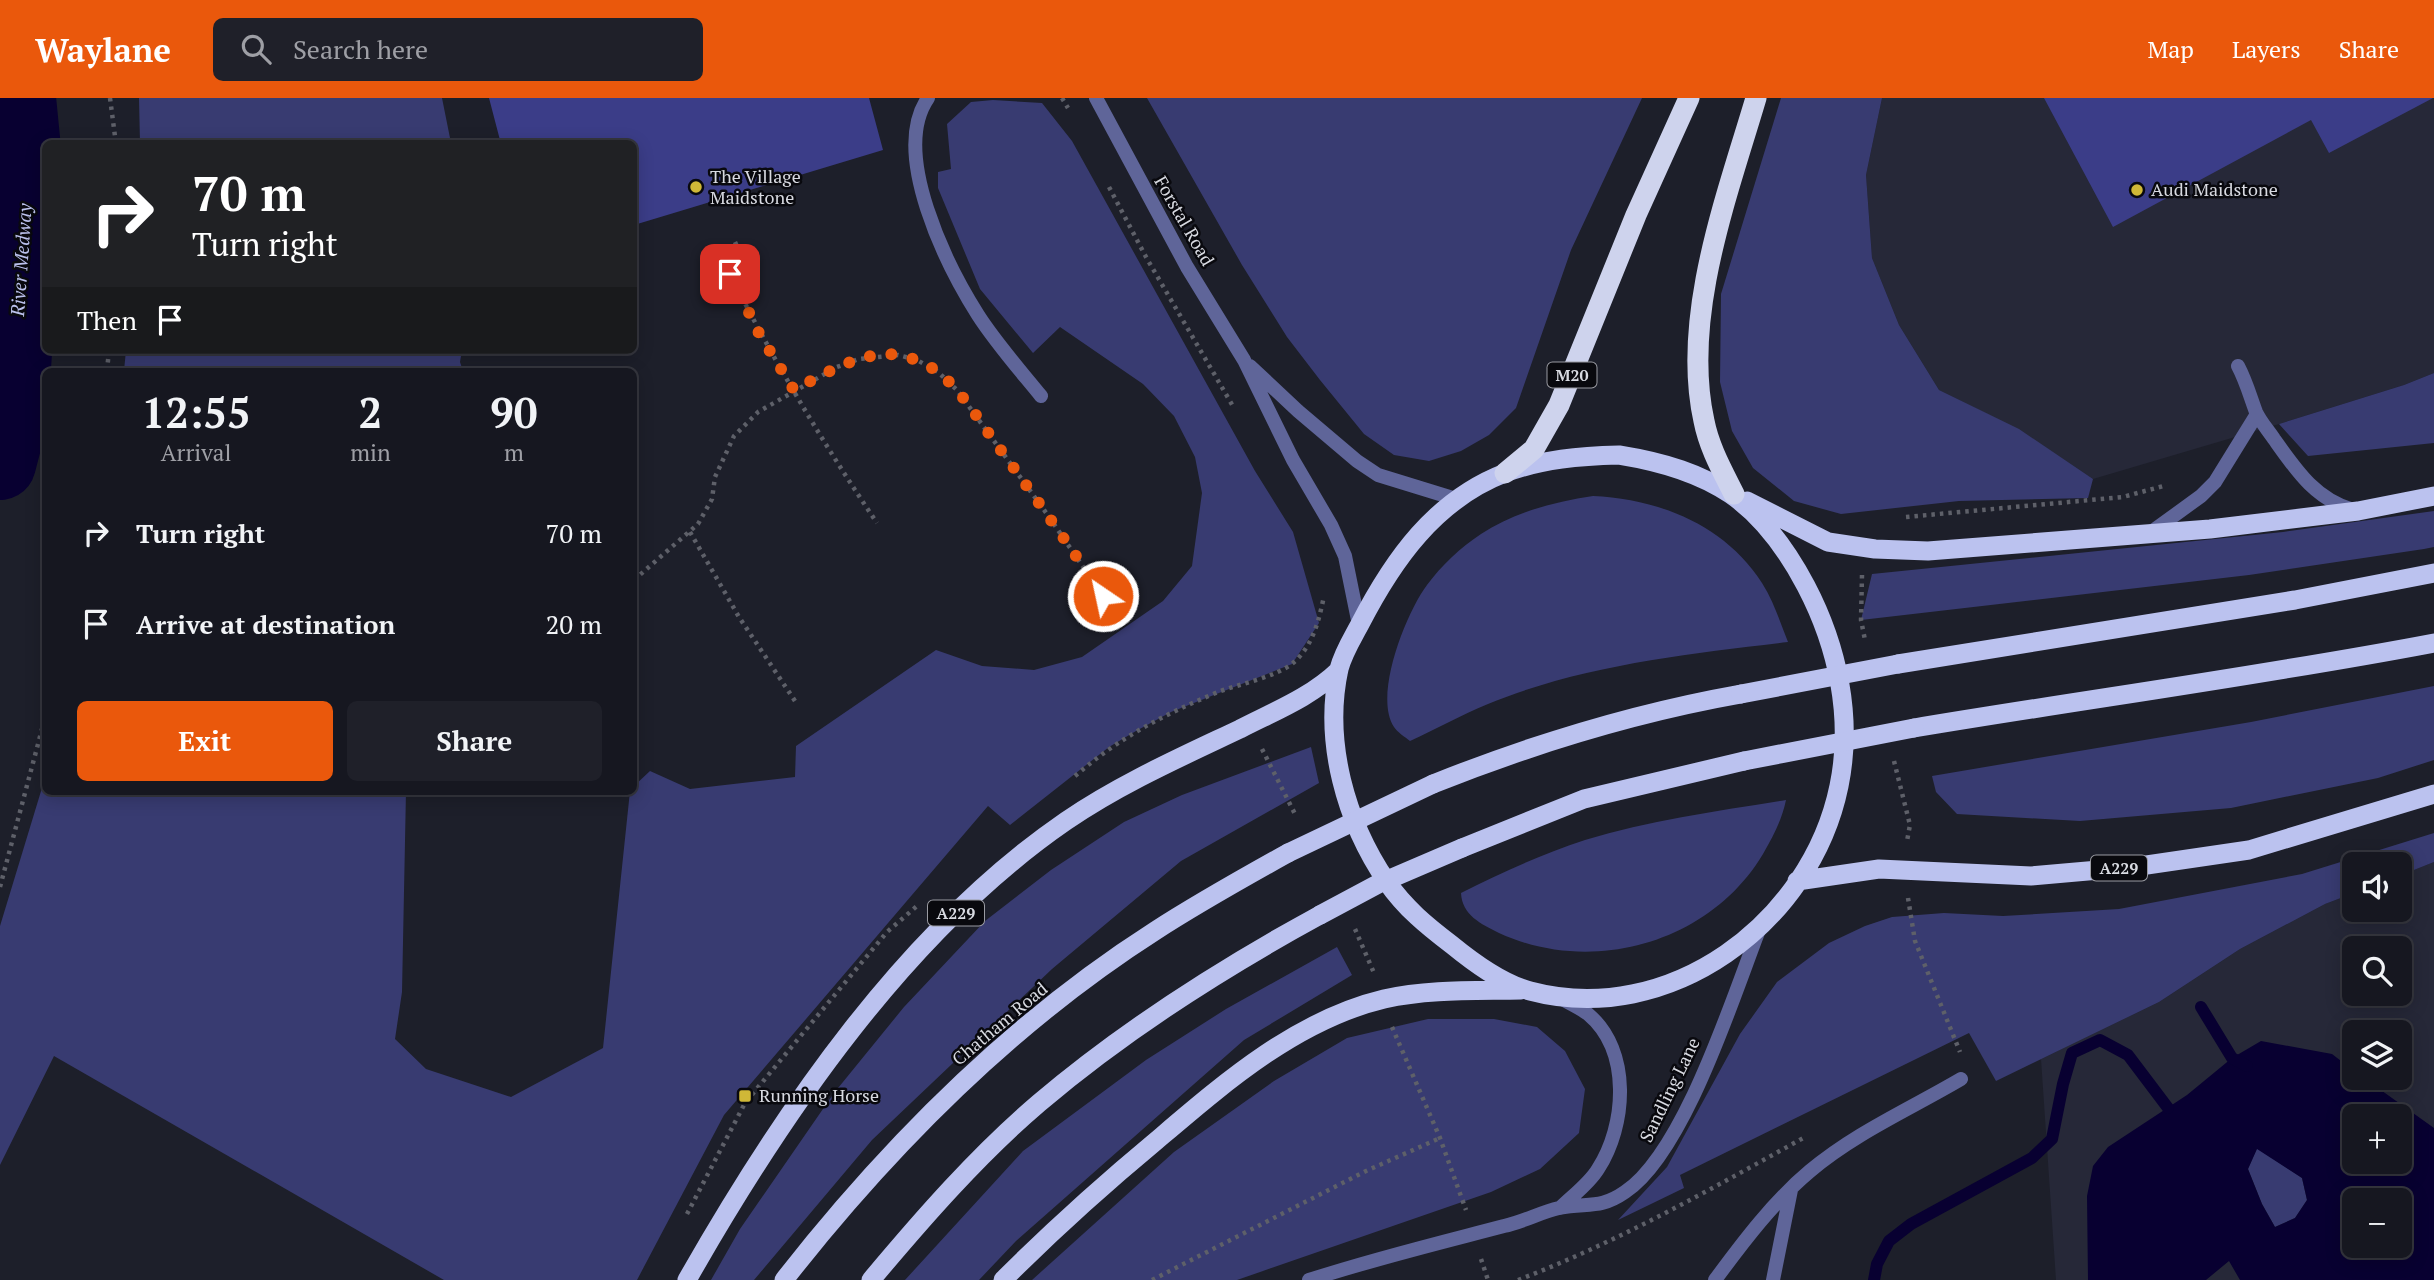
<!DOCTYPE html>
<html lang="en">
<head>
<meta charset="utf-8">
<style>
  :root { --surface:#161720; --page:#1f2029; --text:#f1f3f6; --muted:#9e9fa5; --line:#35363e; --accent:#ea580c }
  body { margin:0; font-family:"PT Serif",serif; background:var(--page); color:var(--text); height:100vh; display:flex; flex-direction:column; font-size:26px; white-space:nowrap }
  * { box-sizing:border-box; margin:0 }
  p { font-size:23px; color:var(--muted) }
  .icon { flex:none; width:38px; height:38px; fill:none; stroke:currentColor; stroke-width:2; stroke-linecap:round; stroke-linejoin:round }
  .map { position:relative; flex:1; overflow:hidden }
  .side { position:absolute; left:42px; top:270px; width:595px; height:427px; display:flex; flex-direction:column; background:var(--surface); border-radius:10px; box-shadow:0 4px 18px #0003,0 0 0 2px var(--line) }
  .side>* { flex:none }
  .guide { position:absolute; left:42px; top:42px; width:595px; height:214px; border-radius:10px; box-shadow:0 4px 18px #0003,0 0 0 2px var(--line); background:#202124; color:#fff; overflow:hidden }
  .tools { position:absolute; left:2342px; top:754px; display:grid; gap:14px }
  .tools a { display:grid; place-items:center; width:70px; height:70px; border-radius:10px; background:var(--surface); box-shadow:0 4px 18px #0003,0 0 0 2px var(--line); font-size:35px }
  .pin { position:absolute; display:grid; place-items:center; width:60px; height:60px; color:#fff; margin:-30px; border-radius:14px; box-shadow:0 4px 10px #0006 }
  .me { position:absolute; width:77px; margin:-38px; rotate:326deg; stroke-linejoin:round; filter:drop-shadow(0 0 5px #0008) }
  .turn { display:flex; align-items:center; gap:24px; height:147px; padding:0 35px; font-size:32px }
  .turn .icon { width:91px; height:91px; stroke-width:2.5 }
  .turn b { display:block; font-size:49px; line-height:60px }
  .then { display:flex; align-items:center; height:66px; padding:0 35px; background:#0003; gap:14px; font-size:26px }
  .eta { display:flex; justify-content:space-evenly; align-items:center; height:119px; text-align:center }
  .eta b { font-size:42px; font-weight:600; line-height:49px }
  .primary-button { display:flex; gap:14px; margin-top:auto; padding:14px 35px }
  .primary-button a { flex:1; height:80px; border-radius:10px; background:var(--accent); color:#fff; font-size:28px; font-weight:600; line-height:80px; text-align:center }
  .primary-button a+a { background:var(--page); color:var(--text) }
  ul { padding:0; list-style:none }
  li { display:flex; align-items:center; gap:21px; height:91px; padding:0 35px }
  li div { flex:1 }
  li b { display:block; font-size:26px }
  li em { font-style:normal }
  header { display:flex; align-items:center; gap:42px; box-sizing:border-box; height:98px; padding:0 35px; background:var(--accent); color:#fff }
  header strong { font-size:33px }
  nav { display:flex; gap:38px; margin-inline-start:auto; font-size:24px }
  .search { width:490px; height:63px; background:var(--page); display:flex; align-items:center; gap:18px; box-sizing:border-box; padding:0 24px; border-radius:10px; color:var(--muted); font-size:26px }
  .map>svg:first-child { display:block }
  .built { fill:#262838; fill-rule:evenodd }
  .green { fill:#383b71 }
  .water { fill:#080031; fill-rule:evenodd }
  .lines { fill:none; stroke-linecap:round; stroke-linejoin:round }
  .stream { stroke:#080031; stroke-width:12 }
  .river { stroke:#080031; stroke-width:72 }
  .building { fill:#3b3d88 }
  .path { stroke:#5e6069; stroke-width:4.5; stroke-dasharray:3.5 5; stroke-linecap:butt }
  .service { stroke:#5f6599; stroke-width:14 }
  .minor { stroke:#5f6599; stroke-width:14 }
  .tertiary { stroke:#5f6599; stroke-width:14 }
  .trunk { stroke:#bbc2ef; stroke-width:19 }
  .motorway { stroke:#ced3ed; stroke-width:21 }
  .trunk-bridge { stroke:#bbc2ef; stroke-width:19 }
  .route { stroke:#ea580c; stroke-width:12; stroke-dasharray:0 21.6 }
  .poi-dot { fill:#d0b837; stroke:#09090e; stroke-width:2.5 }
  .labels { text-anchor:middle; stroke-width:5; stroke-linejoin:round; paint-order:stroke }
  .shield { fill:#09090e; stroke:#9a9ba2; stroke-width:2 }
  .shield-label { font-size:16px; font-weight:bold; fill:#d8dae1 }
  .poi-label { font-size:18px; fill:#d8dae1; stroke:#09090e; text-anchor:start }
  .street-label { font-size:18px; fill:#d8dae1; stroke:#09090e }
  .water-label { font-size:19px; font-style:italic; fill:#bbc1ec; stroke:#09090e }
</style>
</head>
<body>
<header>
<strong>Waylane</strong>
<div class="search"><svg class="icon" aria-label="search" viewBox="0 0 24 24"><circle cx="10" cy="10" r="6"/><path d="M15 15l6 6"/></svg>Search here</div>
<nav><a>Map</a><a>Layers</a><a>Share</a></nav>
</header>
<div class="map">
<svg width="2434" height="1182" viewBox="0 0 2434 1182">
  <rect width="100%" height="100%" fill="#1d1f2a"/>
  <path class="built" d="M1882 0H2434V275L2404 287 2279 326 2093 381 2019 332 1939 292 1899 227 1872 160 1866 77Z
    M2434 764V1182H2056L2041 961 2159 904 2240 851 2325 806 2354 795V812H2399V778ZM2354 850H2399V896H2354ZM2354 934H2399V980H2354ZM2354 1018H2399V1064H2354ZM2354 1102H2399V1148H2354Z"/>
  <path class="green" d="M139 0H442L451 45H140Z
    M1147 0H1642L1571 152 1516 310 1489 337 1461 353 1429 363 1394 357 1364 336 1320 282 1287 239 1242 167Z
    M1781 0H1882L1866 77 1872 160 1899 227 1939 292 2019 331 2093 381 2088 400 1959 403 1841 416 1794 403 1753 370 1732 333 1720 284 1721 196Z
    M993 2 1042 5 1072 43 1255 373 1293 434 1319 525 1292 566 1171 614 1136 633 1109 649 1010 727 988 708 724 1017 637 1182H444L54 958 0 1067V828L45 680 46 693H406L402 894 395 941 426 971 511 999 603 950 630 693H634V688L650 673 690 691 795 679 796 648 936 552 982 568 1034 572 1082 559 1163 503 1192 468 1202 395 1195 359 1174 318 1143 286 1060 229 1033 255 980 191 938 90V74L951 71 947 26 971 4Z
    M126 252H462L460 264 463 273H124Z
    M2434 275V345L2308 358 2279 326 2404 287Z
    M1593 398C1659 401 1725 427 1762 485 1774 504 1780 524 1788 544 1688 556 1582 567 1488 606 1461 617 1436 631 1410 643 1405 639 1397 634 1394 629 1373 598 1406 515 1427 487 1441 468 1461 449 1481 436 1514 414 1554 404 1593 398Z
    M2434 413V449L2424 451 2249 477 1861 522 1872 476 2283 434Z
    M2434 588V662L2378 680 2231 710 2080 723 1957 716 1936 694 1932 678 2251 624Z
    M1311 649 1319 685 1181 763 1052 871 872 1042 754 1182H711L740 1131 834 995 904 909 985 823 1051 772 1124 724 1182 697Z
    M1786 702C1782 722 1773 738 1763 756 1710 845 1592 878 1499 835 1481 826 1462 817 1461 795 1501 775 1542 756 1585 742 1650 722 1718 713 1786 702Z
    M2434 735V764L2399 778V766H2354V795L2325 806 2240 851 2159 904 1996 983 1969 935 1680 1077 1684 1090 1618 1122 1667 1069 1740 936 1777 884 1829 845 1865 828 1892 819 1944 815 2003 818 2119 811 2302 776Z
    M1337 849 1352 877 1244 942 1016 1143 979 1182H905L1023 1053 1146 962 1226 911Z
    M1428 921H1494L1537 929 1565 953 1585 991 1579 1035 1540 1071 1491 1094 1237 1182H1032L1174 1054 1274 983 1347 940Z
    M2257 1050 2302 1080 2307 1102 2295 1120 2275 1129 2262 1106 2248 1071Z"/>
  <path class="water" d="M2261 943 2332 956 2354 973V980H2364L2434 1030V1182H2240L2229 1163 2206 1182H2088L2087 1098 2093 1068 2108 1049 2187 997 2232 960ZM2354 1018H2399V1064H2354ZM2257 1051 2302 1080 2307 1102 2295 1120 2275 1129 2262 1106 2248 1071ZM2354 1102H2399V1148H2354Z"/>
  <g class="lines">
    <path class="stream" d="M2201 909 2232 960 2247 968
      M1874 1182 1877 1166 1889 1143 1911 1126 2032 1060 2052 1041 2063 986 2072 955 2100 942 2128 957 2168 1010"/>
    <path class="river" d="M0 366 12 320 27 71 20 0"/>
  </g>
  <path class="building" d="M489 0H869L883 52 634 127V46H501Z
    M2044 0H2433L2329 55 2311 22 2113 129Z"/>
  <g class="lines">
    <path class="path" d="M110 0 116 46
      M1062 0 1068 10
      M1109 89 1146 159 1234 310
      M735 144 745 167 730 176C773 262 823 345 877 425
      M107 273 109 252
      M1906 419 2123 399 2167 387
      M690 434 739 519 795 603
      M1862 477 1861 522 1865 542
      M634 482 698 426 712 401 715 379 734 338 758 314 837 269 859 261 898 257 917 262 938 274 957 292 1047 416 1103 498
      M1262 651 1296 718
      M1894 663 1910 727 1907 743
      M1075 678C1120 639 1163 617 1218 594 1239 586 1276 579 1293 565 1313 548 1319 522 1324 498
      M0 789 46 616
      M1908 800 1915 843 1960 954
      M1355 831 1374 875
      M1392 929 1440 1040 1466 1112
      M687 1116 745 1005 887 834 917 808
      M1481 1161 1488 1182
      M1152 1182 1366 1073 1440 1040
      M1518 1182C1618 1144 1711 1091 1805 1039"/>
    <path class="service" d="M928 0C890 55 947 168 978 217 996 245 1019 271 1041 298
      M2238 268C2246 283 2250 298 2256 314 2260 323 2268 332 2274 341 2296 372 2315 401 2353 412
      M2150 435 2201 398 2215 384 2257 316"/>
    <path class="minor" d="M1715 1182C1743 1144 1774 1103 1810 1073 1855 1035 1910 1011 1961 981
      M1773 1182 1791 1092"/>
    <path class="tertiary" d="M1096 0 1187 169 1244 262 1293 362 1331 427 1345 458 1359 527
      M1250 268 1298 313 1357 363 1378 377 1456 401
      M1560 1110C1572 1098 1589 1086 1598 1071 1626 1028 1632 953 1588 916 1580 910 1569 905 1560 900
      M1309 1182C1373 1161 1439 1145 1504 1128 1523 1124 1541 1114 1559 1110 1587 1104 1599 1112 1625 1094 1684 1055 1733 899 1759 832"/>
    <path class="trunk" d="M1619 357C1712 372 1761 403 1806 488 1838 549 1853 620 1839 688 1811 825 1669 930 1530 893 1501 885 1474 865 1452 847 1427 828 1405 810 1387 784 1346 724 1323 644 1339 571 1343 555 1352 541 1360 526 1393 462 1435 402 1505 375 1542 361 1581 358 1619 357Z
      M1747 403 1828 444 1875 451 1928 453 2210 431 2358 413 2434 398
      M1898 566 2295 502 2434 475
      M1914 630C2087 601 2261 578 2434 545
      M1433 686C1533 646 1634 615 1741 596
      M1462 750 1584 701 1744 663
      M1797 783 1879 771 2031 778 2133 769 2249 752 2434 696
      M687 1182C782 1015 906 833 1066 723 1120 686 1181 659 1240 631 1275 613 1311 599 1339 572
      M784 1182C889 1048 1011 925 1155 833 1198 805 1243 780 1288 755
      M871 1182C923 1120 978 1057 1039 1005 1125 932 1221 871 1320 817
      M1003 1182C1052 1133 1103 1087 1156 1043 1223 986 1296 922 1384 901 1429 891 1475 893 1521 892"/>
    <path class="motorway" d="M1505 375 1534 351 1559 307 1636 117 1689 0
      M1734 396C1722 372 1709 349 1704 323 1681 219 1727 98 1756 0"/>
    <path class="trunk-bridge" d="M1741 596 1898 566
      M1744 663 1914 630
      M1288 755 1433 686
      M1320 817 1378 786 1462 750"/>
  </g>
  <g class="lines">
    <path class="route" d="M730 176 760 237 794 292C826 275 862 252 899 257 913 260 927 266 938 274 960 291 976 318 992 340 1030 392 1067 444 1103 498"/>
  </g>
  <g class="poi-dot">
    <circle cx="696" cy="89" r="7"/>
    <circle cx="2137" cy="92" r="7"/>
    <rect x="738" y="991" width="14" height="14" rx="3.5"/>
  </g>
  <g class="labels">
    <g class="shield">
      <rect x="1547.5" y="264.5" width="49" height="25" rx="5"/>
      <rect x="2091" y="757.5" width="56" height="25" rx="5"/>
      <rect x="928" y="802.5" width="56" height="25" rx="5"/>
    </g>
    <g class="shield-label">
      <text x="1572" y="283">M20</text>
      <text x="2119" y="776">A229</text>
      <text x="956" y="821">A229</text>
    </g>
    <g class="poi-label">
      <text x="710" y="85">The Village<tspan x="710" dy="21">Maidstone</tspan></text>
      <text x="2151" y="98">Audi Maidstone</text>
      <text x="759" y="1004">Running Horse</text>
    </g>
    <g class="street-label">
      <text transform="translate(1184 123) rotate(60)" y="6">Forstal Road</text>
      <text transform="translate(1000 926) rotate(-40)" y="6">Chatham Road</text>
      <text transform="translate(1670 992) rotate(-64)" y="6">Sandling Lane</text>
    </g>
    <g class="water-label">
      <text transform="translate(21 162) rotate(-86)" y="7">River Medway</text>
    </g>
  </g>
</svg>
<div class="tools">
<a><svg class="icon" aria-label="sound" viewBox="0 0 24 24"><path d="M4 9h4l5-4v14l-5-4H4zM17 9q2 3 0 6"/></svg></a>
<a><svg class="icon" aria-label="search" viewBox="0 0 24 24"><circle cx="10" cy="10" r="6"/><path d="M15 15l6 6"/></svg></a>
<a><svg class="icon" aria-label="layers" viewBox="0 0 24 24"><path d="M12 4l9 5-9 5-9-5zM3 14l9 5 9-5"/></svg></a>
<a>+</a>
<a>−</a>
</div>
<div class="pin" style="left:730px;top:176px;background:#d93025"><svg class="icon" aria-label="arrive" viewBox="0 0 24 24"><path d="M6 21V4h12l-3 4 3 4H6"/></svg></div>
<svg class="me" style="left:1103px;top:498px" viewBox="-20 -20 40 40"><circle r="17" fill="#ea580c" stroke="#fff" stroke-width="3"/><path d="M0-11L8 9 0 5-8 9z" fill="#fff"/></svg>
<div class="guide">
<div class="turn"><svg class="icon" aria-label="right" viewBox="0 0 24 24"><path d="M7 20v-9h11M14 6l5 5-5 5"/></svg><div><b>70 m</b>Turn right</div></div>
<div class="then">Then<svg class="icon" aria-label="arrive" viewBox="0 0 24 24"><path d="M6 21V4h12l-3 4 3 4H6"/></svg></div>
</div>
<section class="side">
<div class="eta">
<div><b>12:55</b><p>Arrival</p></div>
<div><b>2</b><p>min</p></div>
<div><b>90</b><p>m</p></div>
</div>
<ul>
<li><svg class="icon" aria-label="right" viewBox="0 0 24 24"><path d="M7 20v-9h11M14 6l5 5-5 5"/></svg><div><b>Turn right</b></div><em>70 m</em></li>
<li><svg class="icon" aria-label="arrive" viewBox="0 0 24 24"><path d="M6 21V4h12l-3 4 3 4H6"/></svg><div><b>Arrive at destination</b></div><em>20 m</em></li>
</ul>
<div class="primary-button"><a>Exit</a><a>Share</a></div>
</section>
</div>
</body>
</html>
